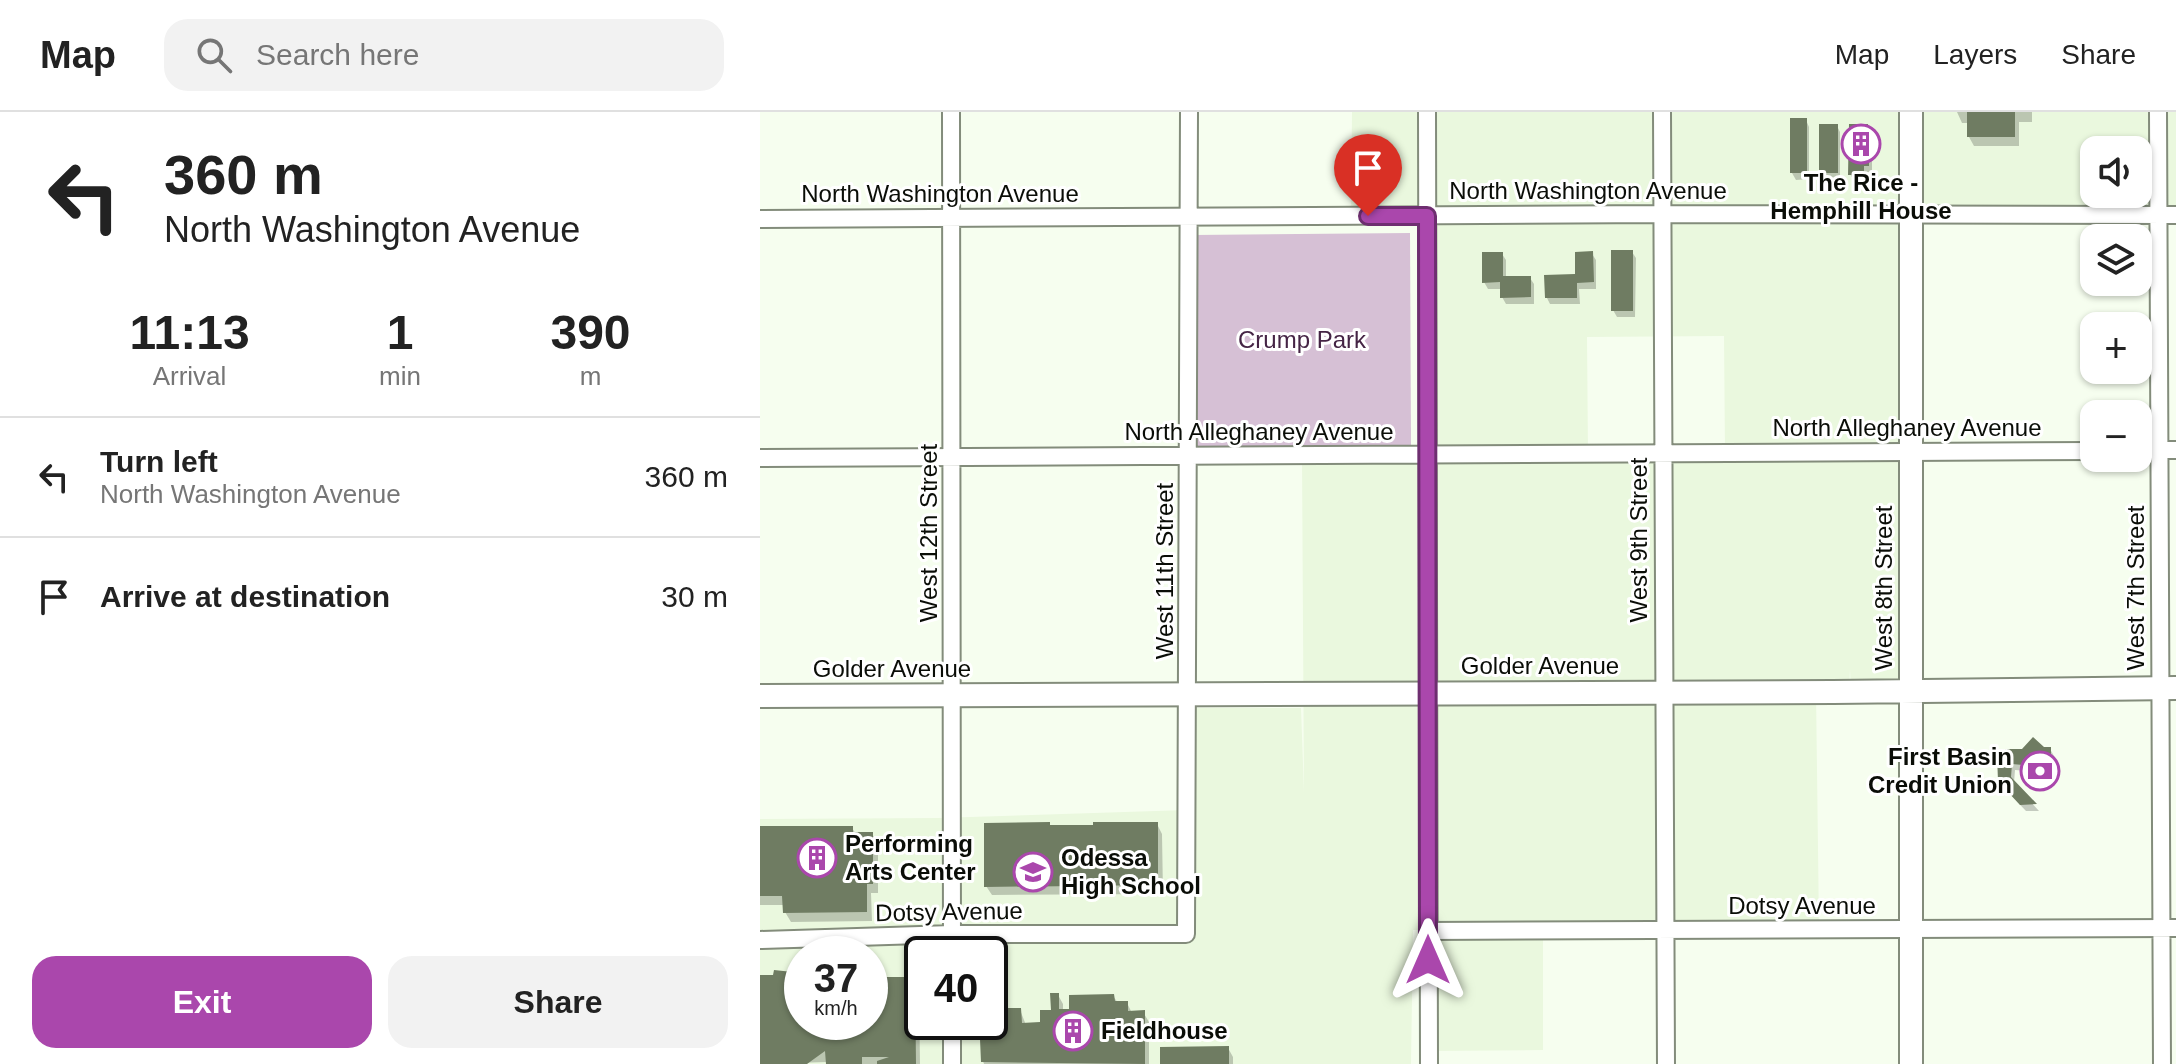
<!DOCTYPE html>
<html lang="en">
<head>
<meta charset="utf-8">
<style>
  :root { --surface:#fff; --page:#f2f2f2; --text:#222; --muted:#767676; --line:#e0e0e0; --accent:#aa47ac }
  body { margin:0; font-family:Helvetica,sans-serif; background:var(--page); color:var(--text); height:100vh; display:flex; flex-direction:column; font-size:30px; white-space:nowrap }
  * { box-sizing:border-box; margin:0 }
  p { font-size:26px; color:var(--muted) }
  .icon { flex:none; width:44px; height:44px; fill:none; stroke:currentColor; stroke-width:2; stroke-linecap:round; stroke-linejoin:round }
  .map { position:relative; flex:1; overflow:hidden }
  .details { display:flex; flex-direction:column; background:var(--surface); width:760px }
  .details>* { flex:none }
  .banner { background:#fff; color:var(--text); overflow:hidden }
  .fabs { position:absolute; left:1320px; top:24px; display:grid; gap:16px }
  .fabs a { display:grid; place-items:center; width:72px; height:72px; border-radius:16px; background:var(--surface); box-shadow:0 2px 6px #0004; font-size:40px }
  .speed { position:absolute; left:24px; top:824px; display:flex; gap:16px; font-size:40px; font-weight:700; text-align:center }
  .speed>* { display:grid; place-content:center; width:104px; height:104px; border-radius:50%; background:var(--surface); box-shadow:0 2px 6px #0004; line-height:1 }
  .speed small { font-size:20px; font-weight:400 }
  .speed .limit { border:4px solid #111; border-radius:12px; background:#fff; color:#111 }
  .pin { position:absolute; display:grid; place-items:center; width:68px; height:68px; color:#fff; margin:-82px -34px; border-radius:50% 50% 50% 0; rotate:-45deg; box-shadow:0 0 8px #0007 }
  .pin .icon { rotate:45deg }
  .me { position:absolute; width:88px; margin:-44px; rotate:0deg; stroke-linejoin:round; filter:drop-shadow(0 0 6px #0008) }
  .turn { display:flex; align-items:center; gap:28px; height:168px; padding:0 32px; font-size:36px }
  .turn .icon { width:104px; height:104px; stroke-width:2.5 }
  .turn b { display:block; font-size:56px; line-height:68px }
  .eta { display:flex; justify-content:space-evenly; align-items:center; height:136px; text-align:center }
  .eta b { font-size:48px; font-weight:700; line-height:56px }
  .primary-button { display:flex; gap:16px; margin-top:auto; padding:16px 32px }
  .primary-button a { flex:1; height:92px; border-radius:24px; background:var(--accent); color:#fff; font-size:32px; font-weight:700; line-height:92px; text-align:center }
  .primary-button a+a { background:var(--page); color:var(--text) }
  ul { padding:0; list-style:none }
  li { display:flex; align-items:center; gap:24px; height:120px; padding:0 32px; border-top:2px solid var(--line) }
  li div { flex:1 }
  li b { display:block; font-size:30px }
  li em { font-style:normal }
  header { display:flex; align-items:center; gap:48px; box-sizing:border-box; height:112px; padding:0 40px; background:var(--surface); border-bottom:2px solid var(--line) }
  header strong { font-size:38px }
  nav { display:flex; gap:44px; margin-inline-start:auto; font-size:28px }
  .search { width:560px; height:72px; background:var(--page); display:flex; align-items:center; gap:20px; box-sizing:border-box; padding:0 28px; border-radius:24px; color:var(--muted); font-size:30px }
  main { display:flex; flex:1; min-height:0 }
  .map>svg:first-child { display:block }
  .built { fill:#eaf8de; fill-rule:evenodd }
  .green { fill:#d6c0d5 }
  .shadow { fill:#0003 }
  .building { fill:#6f7c62 }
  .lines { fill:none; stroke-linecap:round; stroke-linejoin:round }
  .minor-casing { stroke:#838c7b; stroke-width:20 }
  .major-casing { stroke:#838c7b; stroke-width:26 }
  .minor { stroke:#fff; stroke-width:16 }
  .major { stroke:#fff; stroke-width:22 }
  .route-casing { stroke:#6e2e70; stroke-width:20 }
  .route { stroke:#aa47ac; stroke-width:14 }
  .labels { text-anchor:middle; stroke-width:6; stroke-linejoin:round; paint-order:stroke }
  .poi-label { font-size:24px; font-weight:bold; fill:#0a0d07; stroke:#fff; text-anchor:start }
  .street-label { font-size:24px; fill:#0a0d07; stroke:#fff }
  .park-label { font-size:24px; fill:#452445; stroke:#fff }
</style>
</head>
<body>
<header>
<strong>Map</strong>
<div class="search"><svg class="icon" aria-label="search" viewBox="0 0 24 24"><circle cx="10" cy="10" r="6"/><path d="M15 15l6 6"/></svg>Search here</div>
<nav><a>Map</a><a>Layers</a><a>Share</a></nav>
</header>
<main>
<section class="details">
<div class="banner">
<div class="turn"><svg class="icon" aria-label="left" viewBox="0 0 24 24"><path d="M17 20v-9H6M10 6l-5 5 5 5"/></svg><div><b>360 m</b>North Washington Avenue</div></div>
</div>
<div class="eta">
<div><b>11:13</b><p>Arrival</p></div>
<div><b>1</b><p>min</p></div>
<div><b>390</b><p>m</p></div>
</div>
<ul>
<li><svg class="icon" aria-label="left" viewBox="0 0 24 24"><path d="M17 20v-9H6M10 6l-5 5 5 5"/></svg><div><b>Turn left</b><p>North Washington Avenue</p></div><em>360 m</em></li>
<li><svg class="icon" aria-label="arrive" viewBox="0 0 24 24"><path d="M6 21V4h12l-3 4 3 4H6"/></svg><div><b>Arrive at destination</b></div><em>30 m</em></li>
</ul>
<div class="primary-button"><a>Exit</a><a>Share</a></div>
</section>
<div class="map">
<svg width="1416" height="952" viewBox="0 0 1416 952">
  <rect width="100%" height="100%" fill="#f6feef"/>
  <path class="built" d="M592 0H1416V103L1153 105 1155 578H1091L1090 557 1089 578 1056 579 1059 815 783 817V938L669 939 668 818H653L651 952H0V707L178 706 427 698 433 596H541L544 680 542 344 667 343V104H591ZM1334 38H1378V82H1334ZM964 224 965 341 828 342 827 225ZM42 842H110V910H42ZM162 842H230V910H162Z"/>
  <path class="green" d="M650 121 651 333 434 335 433 123Z"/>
  <path class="shadow" d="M1197 0H1272V10H1259V34H1214L1209 25V11H1202Z
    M1046 8 1049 15V67L1036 68 1032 61Z
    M1077 14 1080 20V67H1065L1061 60Z
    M1107 14 1115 30V46H1112V60H1106V69H1094L1090 62Z
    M872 140 876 146 875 205H857L853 198Z
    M742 142 746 148V166H770L774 172V192H746L742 185V177H728L724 170Z
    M832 142 836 148V177H819L820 192H790L787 186 817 164Z
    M1283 637H1290L1294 644V673L1286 675 1268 659 1255 658 1254 671 1279 699H1266L1244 676 1239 645Z
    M397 712 402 722 403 782 232 783 226 774 291 715Z
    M0 716H92L96 722H112L118 731V781H111L112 809 31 810 25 800V793H0Z
    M42 863V910H110V867H154L159 877 160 952H68V950L0 952V865Z
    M298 883 303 892V899L353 884 358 891H367L372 901 383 900 389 910V952H224L223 949 242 928 235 911 260 898 266 913 282 912 293 900Z
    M468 936 473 945V952H402Z"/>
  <path class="building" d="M1207 0H1255V25H1207Z
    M1030 6H1047V61H1030Z
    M1059 12H1078V61H1059Z
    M1089 12H1108V22H1113L1112 40H1109V54H1104V63H1088Z
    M851 138H873V199H851Z
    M833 139 834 170 817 171V186H785L784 163 815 162V140Z
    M722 140H743V164H771V185L740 186V170L722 171Z
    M1273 625 1284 635H1291V667H1284L1281 670 1263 653 1252 652 1251 665 1277 692 1260 693 1238 669 1237 643H1246L1245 637H1262Z
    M290 710V713H333V710H398V773L224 775V711Z
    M0 714H93V720H113V772H107V800L23 801 22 784H0Z
    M14 858 42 861V910H110V865H155L156 952H117V949L129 945H102V952H66L65 939 47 952H0V863H13Z
    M290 881H299V897H309V883L354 882 355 889H368V899L385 898V952L221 950 220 927H240V912H233V896H261L262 911 280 910V898H291Z
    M469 934V952H400V935Z"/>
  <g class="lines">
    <g class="minor-casing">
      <path id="minor" d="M191 0 192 842
        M667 0 669 952
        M902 0 906 952
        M1398 0 1402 952
        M0 107 902 102 1416 103
        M1378 338H1416
        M0 346 1334 339
        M668 819 1416 816
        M0 828 192 822H426L429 0
        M192 952V910"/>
    </g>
    <g class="major-casing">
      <path id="major" d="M1151 0V952
        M0 584 1073 580 1416 576"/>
    </g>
    <use href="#minor" class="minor"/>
    <use href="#major" class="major"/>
  </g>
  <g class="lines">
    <g class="route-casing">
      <path id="route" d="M608 104H667L668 848"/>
    </g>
    <use href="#route" class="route"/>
  </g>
  <defs>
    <g id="building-ring" transform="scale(2)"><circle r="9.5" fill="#fff" stroke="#aa47ac" stroke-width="1.5"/><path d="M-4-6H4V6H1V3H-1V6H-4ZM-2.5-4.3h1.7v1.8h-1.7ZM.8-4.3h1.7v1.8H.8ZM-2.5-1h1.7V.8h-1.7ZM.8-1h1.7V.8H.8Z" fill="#aa47ac"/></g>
    <g id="bank-ring" transform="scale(2)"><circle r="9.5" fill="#fff" stroke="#aa47ac" stroke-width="1.5"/><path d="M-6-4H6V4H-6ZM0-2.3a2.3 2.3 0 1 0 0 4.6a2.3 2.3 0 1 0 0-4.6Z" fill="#aa47ac"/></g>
    <g id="school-ring" transform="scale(2)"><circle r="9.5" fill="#fff" stroke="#aa47ac" stroke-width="1.5"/><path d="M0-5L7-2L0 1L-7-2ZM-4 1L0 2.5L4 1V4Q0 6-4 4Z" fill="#aa47ac"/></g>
  </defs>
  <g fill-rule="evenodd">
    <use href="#building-ring" x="1101" y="32"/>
    <use href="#bank-ring" x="1280" y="659"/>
    <use href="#building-ring" x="57" y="746"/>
    <use href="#school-ring" x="273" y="760"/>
    <use href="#building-ring" x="313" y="919"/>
  </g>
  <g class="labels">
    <g class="poi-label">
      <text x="1101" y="79" text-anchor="middle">The Rice -<tspan x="1101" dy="28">Hemphill House</tspan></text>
      <text x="1252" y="653" text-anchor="end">First Basin<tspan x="1252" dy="28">Credit Union</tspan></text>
      <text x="85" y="740">Performing<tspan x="85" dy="28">Arts Center</tspan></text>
      <text x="301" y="754">Odessa<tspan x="301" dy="28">High School</tspan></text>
      <text x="341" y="927">Fieldhouse</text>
    </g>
    <g class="street-label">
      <text x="828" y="87">North Washington Avenue</text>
      <text x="180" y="90">North Washington Avenue</text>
      <text x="1147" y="324">North Alleghaney Avenue</text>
      <text x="499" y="328">North Alleghaney Avenue</text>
      <text transform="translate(169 421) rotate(-90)" y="8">West 12th Street</text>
      <text transform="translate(879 428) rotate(-90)" y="8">West 9th Street</text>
      <text transform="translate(405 459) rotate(-90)" y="8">West 11th Street</text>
      <text transform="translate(1124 476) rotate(-90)" y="8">West 8th Street</text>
      <text transform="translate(1376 476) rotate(-90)" y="8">West 7th Street</text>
      <text x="780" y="562">Golder Avenue</text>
      <text x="132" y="565">Golder Avenue</text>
      <text x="1042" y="802">Dotsy Avenue</text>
      <text transform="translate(189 800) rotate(-1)" y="8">Dotsy Avenue</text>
    </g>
    <g class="park-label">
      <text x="542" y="236">Crump Park</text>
    </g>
  </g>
</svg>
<div class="fabs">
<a><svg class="icon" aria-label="sound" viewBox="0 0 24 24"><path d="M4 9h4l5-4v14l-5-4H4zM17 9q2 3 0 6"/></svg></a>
<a><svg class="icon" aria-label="layers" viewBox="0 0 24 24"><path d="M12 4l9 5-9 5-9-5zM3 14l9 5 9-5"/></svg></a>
<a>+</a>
<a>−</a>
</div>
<div class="speed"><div>37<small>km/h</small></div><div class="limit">40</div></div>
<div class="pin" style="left:608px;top:104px;background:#d93025"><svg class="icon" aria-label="arrive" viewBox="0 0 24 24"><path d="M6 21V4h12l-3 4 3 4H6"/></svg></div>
<svg class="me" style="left:668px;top:848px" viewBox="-20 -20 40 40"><path d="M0-17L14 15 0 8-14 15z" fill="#aa47ac" stroke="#fff" stroke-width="4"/></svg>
</div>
</main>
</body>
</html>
